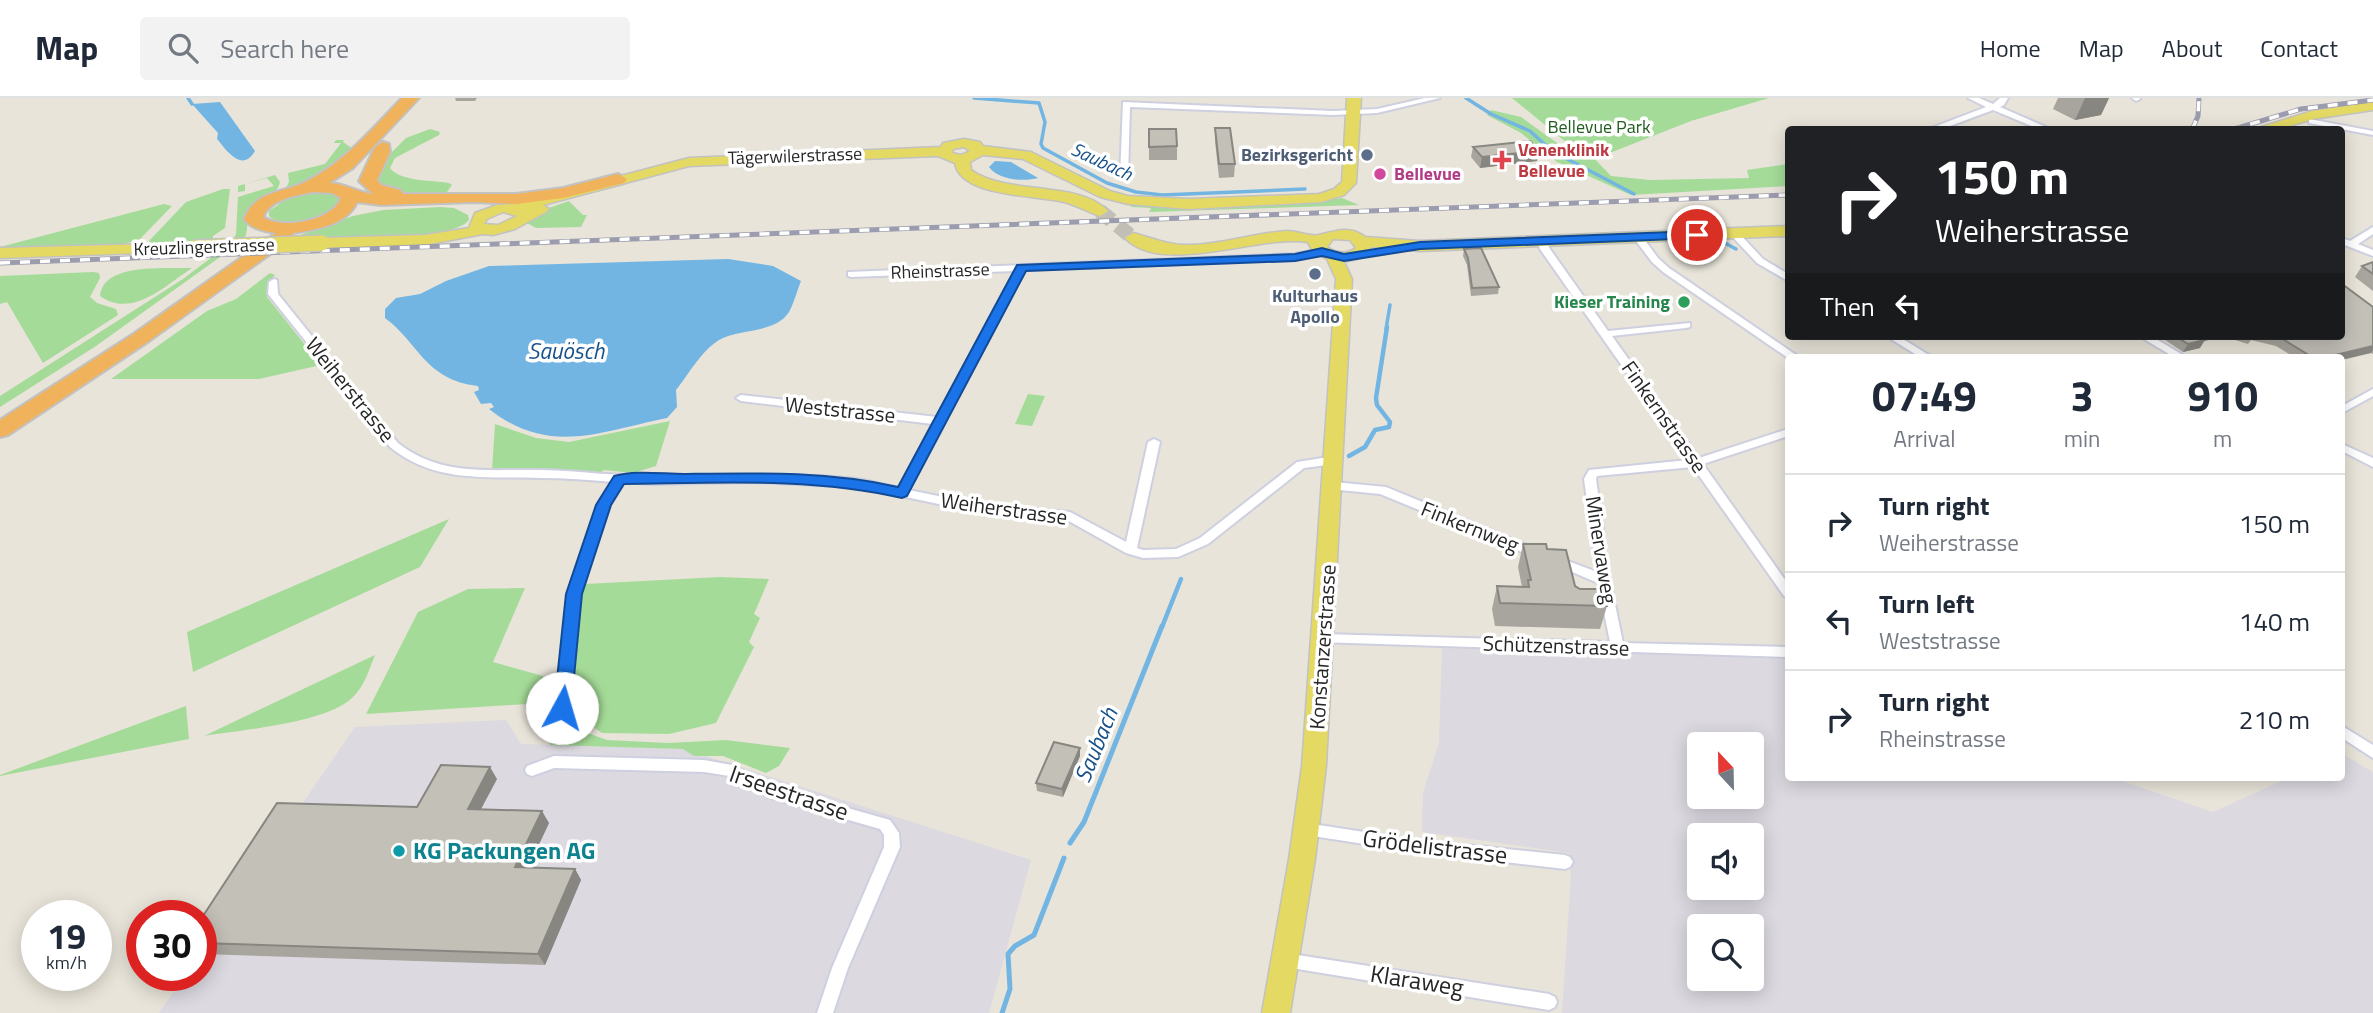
<!DOCTYPE html>
<html lang="en">
<head>
<meta charset="utf-8">
<style>
  :root { --surface:#fff; --page:#f2f2f3; --text:#1f2937; --muted:#747a83; --line:#e0e1e3 }
  body { margin:0; font-family:"Titillium Web",sans-serif; background:var(--page); color:var(--text); height:100vh; display:flex; flex-direction:column; font-size:26px; white-space:nowrap }
  * { box-sizing:border-box; margin:0 }
  p { font-size:23px; color:var(--muted) }
  .icon { flex:none; width:38px; height:38px; fill:none; stroke:currentColor; stroke-width:2; stroke-linecap:round; stroke-linejoin:round }
  .map { position:relative; flex:1; overflow:hidden }
  .side { position:absolute; left:1785px; top:256px; width:560px; height:427px; display:flex; flex-direction:column; background:var(--surface); border-radius:7px; box-shadow:0 4px 18px #0003 }
  .side>* { flex:none }
  .guide { position:absolute; left:1785px; top:28px; width:560px; height:214px; border-radius:7px; box-shadow:0 4px 18px #0003; background:#202124; color:#fff; overflow:hidden }
  .needle { width:46px; rotate:338deg }
  .fabs { position:absolute; left:1687px; top:634px; display:grid; gap:14px }
  .fabs a { display:grid; place-items:center; width:77px; height:77px; border-radius:7px; background:var(--surface); box-shadow:0 4px 18px #0003; font-size:35px }
  .speed { position:absolute; left:21px; top:802px; display:flex; gap:14px; font-size:35px; font-weight:700; text-align:center }
  .speed>* { display:grid; place-content:center; width:91px; height:91px; border-radius:50%; background:var(--surface); box-shadow:0 4px 18px #0003; line-height:1 }
  .speed small { font-size:18px; font-weight:400 }
  .speed .limit { border:10px solid #d22; background:#fff; color:#111 }
  .pin { position:absolute; display:grid; place-items:center; width:60px; height:60px; color:#fff; margin:-30px; border:4px solid #fff; border-radius:50%; box-shadow:0 2px 7px #0007 }
  .me { position:absolute; width:77px; margin:-38px; rotate:6deg; stroke-linejoin:round; filter:drop-shadow(0 0 5px #0008) }
  .turn { display:flex; align-items:center; gap:24px; height:147px; padding:0 35px; font-size:32px }
  .turn .icon { width:91px; height:91px; stroke-width:2.5 }
  .turn b { display:block; font-size:49px; line-height:60px }
  .then { display:flex; align-items:center; height:66px; padding:0 35px; background:#0003; gap:14px; font-size:26px }
  .eta { display:flex; justify-content:space-evenly; align-items:center; height:119px; text-align:center }
  .eta b { font-size:42px; font-weight:700; line-height:49px }
  ul { padding:0; list-style:none }
  li { display:flex; align-items:center; gap:21px; height:98px; padding:0 35px; border-top:2px solid var(--line) }
  li div { flex:1 }
  li b { display:block; font-size:26px }
  li em { font-style:normal }
  header { display:flex; align-items:center; gap:42px; box-sizing:border-box; height:98px; padding:0 35px; background:var(--surface); border-bottom:2px solid var(--line) }
  header strong { font-size:33px }
  nav { display:flex; gap:38px; margin-inline-start:auto; font-size:24px }
  .search { width:490px; height:63px; background:var(--page); display:flex; align-items:center; gap:18px; box-sizing:border-box; padding:0 24px; border-radius:7px; color:var(--muted); font-size:26px }
  .map>svg:first-child { display:block }
  .industrial { fill:#dcd9e1; fill-rule:evenodd }
  .green { fill:#a5db98 }
  .water { fill:#72b5e3 }
  .lines { fill:none; stroke-linecap:round; stroke-linejoin:round }
  .stream-far2 { stroke:#72b5e3; stroke-width:3.5 }
  .stream-far1 { stroke:#72b5e3; stroke-width:4.5 }
  .stream { stroke:#72b5e3; stroke-width:5 }
  .primary-tunnel { stroke:#c1beb5; stroke-width:15; stroke-dasharray:15 8; stroke-linecap:butt }
  .street-casing { stroke:#cecfdf; stroke-width:4 }
  .primary-casing { stroke:#c2c2c2; stroke-width:3 }
  .highway-casing { stroke:#c2c2c2; stroke-width:4 }
  .street { fill:#fff; fill-rule:evenodd }
  .primary { fill:#e4d962; fill-rule:evenodd }
  .highway { fill:#f0b25b; fill-rule:evenodd }
  .rail-casing { stroke:#9c9caf; stroke-width:5 }
  .rail { stroke:#fff; stroke-width:3.5; stroke-dasharray:10; stroke-linecap:butt }
  .primary-bridge-casing { stroke:#c2c2c2; stroke-width:18; stroke-linecap:butt }
  .primary-bridge { stroke:#e4d962; stroke-width:15 }
  .wall { fill:#a8a59e }
  .shaded-wall { fill:#888681 }
  .building { fill:#c3c0b8; stroke:#888681; stroke-width:2 }
  .route { fill:#1a73e8; stroke:#114b97; stroke-width:2 }
  .service-dot { fill:#5c6f8a; stroke:#fff; stroke-width:2.5 }
  .health-dot { fill:#e0444e; stroke:#fff; stroke-width:2.5 }
  .hotel-dot { fill:#d1479c; stroke:#fff; stroke-width:2.5 }
  .leisure-dot { fill:#2e9e5b; stroke:#fff; stroke-width:2.5 }
  .culture-dot { fill:#0f9aa8; stroke:#fff; stroke-width:2.5 }
  .labels { text-anchor:middle; stroke-width:7; stroke-linejoin:round; paint-order:stroke }
  .far-park-label { font-size:18px; fill:#225c1e; stroke:#fff }
  .far-health-label { font-size:18px; font-weight:bold; fill:#be3a42; stroke:#fff; text-anchor:start }
  .far-service-label { font-size:18px; font-weight:bold; fill:#4e5e75; stroke:#fff; text-anchor:end }
  .far-street-label { font-size:18px; fill:#262626; stroke:#fff }
  .far-hotel-label { font-size:18px; font-weight:bold; fill:#b23c85; stroke:#fff; text-anchor:start }
  .far-leisure-label { font-size:18px; font-weight:bold; fill:#27864d; stroke:#fff; text-anchor:end }
  .far-water-label { font-size:19px; font-style:italic; fill:#17518a; stroke:#fff }
  .street-label { font-size:21px; fill:#262626; stroke:#fff }
  .water-label { font-size:23px; font-style:italic; fill:#17518a; stroke:#fff }
  .near-street-label { font-size:24px; fill:#262626; stroke:#fff }
  .near-culture-label { font-size:24px; font-weight:bold; fill:#0d838f; stroke:#fff; text-anchor:start }
</style>
</head>
<body>
<header>
<strong>Map</strong>
<div class="search"><svg class="icon" aria-label="search" viewBox="0 0 24 24"><circle cx="10" cy="10" r="6"/><path d="M15 15l6 6"/></svg>Search here</div>
<nav><a>Home</a><a>Map</a><a>About</a><a>Contact</a></nav>
</header>
<div class="map">
<svg width="2373" height="915" viewBox="0 0 2373 915">
  <rect width="100%" height="100%" fill="#e8e4d9"/>
  <path class="industrial" d="M1442 550 1788 557V679H2110L2213 714 2290 679H2342V656L2373 674V915H1562L1571 777 1569 755 1422 734 1423 695 1439 645ZM1699 646H1752V698H1699ZM1699 737H1752V789H1699ZM1699 828H1752V880H1699Z
    M506 622 521 646 683 651 1031 762 989 915H159L185 877H201V853L355 629Z"/>
  <path class="green" d="M1512 0H1769L1691 23 1597 60 1591 57 1611 78 1650 82 1749 80 1747 72 1788 66V88L1631 97 1557 64 1521 35 1487 17 1491 12 1521 19 1571 55 1583 53 1567 45Z
    M430 31 440 34 439 37 395 60 390 70C400 84 433 82 449 85L452 87 447 94H396L374 87 377 69 406 40Z
    M336 42H344L343 44 353 51 332 75 285 92 289 84 288 75 325 66 341 45H334Z
    M275 77 280 84 278 90 248 123 246 137 241 144 96 248 0 309V298L183 181 232 144 236 136 238 99 274 88 267 80 245 86V93L238 94V88Z
    M223 91H230L225 130 213 138V144L152 146 149 143 186 104Z
    M317 93 336 96 341 99V104C325 119 288 136 269 118V113L291 98Z
    M1342 100 1359 107 1149 114 1151 110 1132 109 1129 106C1199 112 1273 110 1342 100Z
    M569 103 583 117H587L581 129 536 130 527 125 546 111Z
    M164 106 172 108 140 141 122 147 0 152V149Z
    M440 109 454 110 468 117 469 122C452 145 314 142 281 144L353 118 383 112Z
    M192 170C165 188 132 221 100 198 103 164 167 171 192 170Z
    M93 174 99 175 100 180 90 199 97 205 116 211 118 217 43 265 7 204 0 206V178Z
    M270 175 275 177 267 186V199L321 267 259 281H111L207 213 236 201Z
    M1028 296 1045 298 1032 328 1015 326Z
    M670 323 656 368 633 375 604 372 600 375 492 372 495 326 536 340 569 344Z
    M449 421 420 469 193 574 187 534Z
    M720 479 769 481 754 516 760 520 749 544 754 549 716 625 669 636 602 635 575 617 572 604 580 510 585 486Z
    M525 490 493 564 543 578V605L366 616 418 514 468 491Z
    M375 557C369 572 364 589 352 600 326 625 241 632 204 638Z
    M186 608 189 641 0 678V677Z
    M566 618 585 634 607 642 668 645 726 642 790 650 779 668 766 675 723 658H694L683 651 550 647 548 641Z"/>
  <path class="water" d="M220 4 255 53C242 75 227 53 217 41L218 35 192 6Z
    M995 63 1011 64 1038 80C1024 84 998 82 989 69Z
    M728 161 773 168 801 183C797 193 794 205 789 214 775 236 739 230 719 242 701 253 689 276 676 292L677 309 667 320C599 334 549 358 489 311L494 309 491 305 481 306 474 294 479 292 478 288C425 282 419 245 385 220V211L396 200 420 196 446 183 489 168Z"/>
  <g class="lines">
    <path class="stream-far2" d="M188 0 192 6
      M974 0 1039 5 1045 24 1041 46 1043 50 1107 85 1136 94 1162 97 1305 91
      M1466 0 1491 16 1530 33 1552 53 1634 96
      M1686 123 1691 126
      M1723 144 1736 151
      M1386 231 1390 207"/>
    <path class="stream-far1" d="M1349 358 1365 349 1375 332 1389 329 1390 324 1377 307 1376 300 1387 229
      M1162 529 1181 481"/>
    <path class="stream" d="M1070 745 1084 724 1162 528
      M1002 915 1010 891 1008 856 1015 848 1034 837 1064 760"/>
    <path class="primary-tunnel" d="M1100 113 1133 140"/>
    <g class="street-casing">
      <path id="street" d="M1425 0H1440L1377 15 1333 17 1130 9 1128 80 1124 83 1120 80 1123 4 1333 13 1377 11Z
        M1968 0H1979L1993 6 2000 0H2008L2004 7 2000 9 2053 32H2041L1993 12 1939 32H1926L1986 9Z
        M2132 0H2140V1L2136 3Z
        M2309 21 2373 33V37L2309 25Z
        M1271 59H1351L1355 61 1351 63H1271Z
        M2373 129V136L2358 146 2373 152V158L2342 146V140L2350 143Z
        M1734 132 1737 133 1763 161 1788 176V183L1757 165 1729 135Z
        M1638 136 1641 137 1658 160 1669 170 1799 259 1788 260 1663 174 1652 164 1633 139Z
        M1542 140 1545 141 1550 151 1608 233 1690 225V229L1686 230 1612 238 1699 360 1788 331V338L1703 366 1788 486V499L1784 498 1693 369 1597 378 1596 381 1610 482 1623 545 1788 549V559L1318 544 1316 541 1318 538 1323 536 1610 544 1598 485 1551 465 1549 462 1555 458 1597 474 1584 381 1589 372 1688 362 1540 151 1537 143Z
        M1322 151 1327 154 1325 156 1295 162 1025 172 909 392 972 405 1070 414 1126 444 1148 344 1154 341 1160 344 1137 450 1143 452 1176 451 1200 440 1297 364 1335 358 1341 362 1335 366 1304 370 1208 446 1178 459 1143 460 1126 455 1067 422 972 413 858 389 758 384 651 386 624 384 610 407 580 496 570 610 568 614 563 615 558 614 556 610 568 496 598 407 613 384C589 382 565 380 542 380 488 378 435 386 390 349L268 196 269 184 274 181 277 182 278 196 398 345C441 379 490 371 541 372 579 373 616 378 654 378 721 378 790 374 857 381 871 383 885 387 899 390L933 326 741 303 736 300 741 297 937 319 1015 173 851 179 848 178V174L1295 156Z
        M1886 238H1898L1932 259H1920Z
        M2139 238H2151L2186 259H2174Z
        M2373 291V298L2342 315V308Z
        M2342 346 2373 360V369L2342 353Z
        M1334 384 1386 389 1542 453 1544 456 1542 459H1534L1380 396 1330 391 1328 388Z
        M2342 628 2373 647V660L2342 640Z
        M554 658 704 662 732 667 777 690 890 722 899 735 900 749 848 870 833 915H817L832 870 884 749V737L880 731 768 699 729 678 704 674 554 670 532 678 527 676 525 672 527 668Z
        M1306 725 1416 742 1565 757 1570 759 1573 764 1570 769 1565 771 1416 754 1306 737 1301 735 1299 731 1301 727Z
        M1285 855 1549 896 1555 899 1557 904 1555 909 1549 912 1285 869 1279 867 1277 862 1279 857Z"/>
    </g>
    <g class="primary-casing">
      <path id="primary" d="M1347 0H1361L1356 85 1344 97 1321 104 1189 111 1128 106 1100 99 1023 61 983 57 970 64 971 72C1007 98 1079 82 1108 113L1100 118C1087 114 1077 107 1064 104 1036 97 960 99 955 65L938 58 689 68 543 107 549 111 546 114 515 131 493 137 483 136 425 147 322 150 314 145 322 140 425 137 469 130 475 115 497 107 514 106 689 60 941 49 943 45 964 41 980 44 983 48 1031 54 1110 93 1128 98 1189 101 1319 96 1334 91 1342 84ZM964 49 970 53 961 57 952 55 953 51ZM503 114 517 118 498 127 484 126 487 121Z
        M2373 4V12L2313 21 2276 32H2252L2312 13Z
        M1788 128V138L1420 153 1371 149 1364 159 1344 164 1352 181 1326 668 1315 761 1290 915H1262L1289 761 1302 668 1336 181 1327 161 1313 154 1308 144C1259 136 1162 179 1125 140L1133 135C1153 140 1169 148 1191 147 1223 146 1255 135 1287 133 1297 133 1311 139 1319 137 1334 133 1351 127 1365 139L1420 143ZM1333 141 1350 142 1356 150C1346 157 1336 155 1327 149Z
        M193 145 201 150 199 153 0 160V150Z"/>
    </g>
    <g class="highway-casing">
      <path id="highway" d="M402 0H419L353 70 329 85C344 85 356 94 373 96L359 83 375 49 383 44 389 46 390 54 377 82 381 87 400 92 403 96H516L563 90 618 76 627 81 624 85 563 100 516 106 475 104 381 107 357 104C347 127 315 132 293 135L291 141 149 243 8 337 0 339V322L135 235 276 135C263 133 252 131 244 121 256 92 281 96 305 84 344 65 372 31 402 0ZM314 94 332 95 341 100C333 123 282 132 263 119 270 101 297 97 314 94Z"/>
    </g>
    <use href="#street" class="street"/>
    <use href="#primary" class="primary"/>
    <use href="#highway" class="highway"/>
    <g class="rail-casing">
      <path id="rail" d="M2192 32 2198 18 2199 0
        M2231 32 2301 11 2373 2
        M0 165 1788 97"/>
    </g>
    <use href="#rail" class="rail"/>
    <g class="primary-bridge-casing">
      <path id="primary-bridge" d="M193 150 322 145"/>
    </g>
    <use href="#primary-bridge" class="primary-bridge"/>
  </g>
  <path class="wall" d="M455 0H477L475 3H456Z
    M2058 0H2109L2101 17 2075 22 2053 11Z
    M1215 30 1235 66 1234 79 1219 80 1215 43Z
    M1149 31 1177 48V62H1149Z
    M1473 49 1537 63 1480 70 1471 59Z
    M1464 151 1499 189 1498 196 1471 198 1467 167 1463 158Z
    M2373 164V193L2355 179 2362 168Z
    M2373 209V256L2371 255 2342 259H2294L2276 248 2251 242 2248 246 2222 238H2342Z
    M2159 238H2197L2200 250 2183 254Z
    M1523 446 1547 451 1575 488 1607 508 1600 531 1495 528 1492 511 1497 488 1522 489 1518 469Z
    M1080 658 1063 699 1037 693 1036 685Z
    M497 681 481 711 549 725 528 769 575 771 581 782 545 867 201 856V821L417 709Z"/>
  <path class="shaded-wall" d="M2085 0H2109L2101 17 2075 22Z
    M1539 53 1537 63 1480 70 1482 59Z
    M2205 242 2200 250 2183 254 2188 246Z
    M2373 248V252L2371 255 2342 262V259H2327Z
    M1080 650V658L1063 699 1062 691Z
    M490 669 497 681 475 722 468 711Z
    M542 713 549 725 523 781 515 769Z
    M575 771 581 782 545 867 538 856Z"/>
  <path class="building" d="M1215 30H1230L1235 66H1219Z
    M1149 31H1176L1177 48 1149 49Z
    M1530 43 1539 53 1482 59 1473 49Z
    M1481 150 1499 189 1472 190 1468 160 1464 151Z
    M2373 164V176L2362 168Z
    M2342 186 2373 209V248L2327 259H2312L2281 240 2272 238H2342Z
    M2175 238H2197L2205 242 2188 246Z
    M1523 446H1546L1547 451 1566 452 1575 488 1580 491H1603L1607 508 1500 505 1497 488 1529 489 1528 482H1531Z
    M1054 644 1080 650 1062 691 1036 685Z
    M441 667 490 669 468 711 542 713 515 769 575 771 538 856 201 845V821L277 705 417 709Z"/>
  <path class="route" d="M1697 133 1701 135V140L1420 151 1344 163 1322 158 1295 163 1026 173 907 398 902 400C811 379 717 385 624 386L611 407 582 496 571 610 569 615H556L554 610 566 496 596 407 614 378C636 372 662 376 684 376 756 375 827 373 898 389L1017 167 1295 156 1322 150 1344 156 1420 144Z"/>
  <g class="service-dot">
    <circle cx="1367" cy="57" r="7"/>
    <circle cx="1315" cy="176" r="7"/>
  </g>
  <path class="health-dot" d="M1498.5 51.5h7v7h7v7h-7v7h-7v-7h-7v-7h7z"/>
  <circle class="hotel-dot" cx="1380" cy="76" r="7"/>
  <circle class="leisure-dot" cx="1684" cy="204" r="7"/>
  <circle class="culture-dot" cx="399" cy="753" r="7"/>
  <g class="labels">
    <g class="far-park-label">
      <text x="1599" y="35">Bellevue Park</text>
    </g>
    <g class="far-health-label">
      <text x="1518" y="58">Venenklinik<tspan x="1518" dy="21">Bellevue</tspan></text>
    </g>
    <g class="far-service-label">
      <text x="1353" y="63">Bezirksgericht</text>
      <text x="1315" y="204" text-anchor="middle">Kulturhaus<tspan x="1315" dy="21">Apollo</tspan></text>
    </g>
    <g class="far-street-label">
      <text transform="translate(795 58) rotate(-2)" y="6">Tägerwilerstrasse</text>
      <text transform="translate(204 149) rotate(-2)" y="6">Kreuzlingerstrasse</text>
      <text transform="translate(940 173) rotate(-2)" y="6">Rheinstrasse</text>
    </g>
    <g class="far-hotel-label">
      <text x="1394" y="82">Bellevue</text>
    </g>
    <g class="far-leisure-label">
      <text x="1670" y="210">Kieser Training</text>
    </g>
    <g class="far-water-label">
      <text transform="translate(1102 63) rotate(25)" y="7">Saubach</text>
    </g>
    <g class="street-label">
      <text transform="translate(350 292) rotate(51)" y="7">Weiherstrasse</text>
      <text transform="translate(840 312) rotate(6)" y="7">Weststrasse</text>
      <text transform="translate(1664 319) rotate(55)" y="7">Finkernstrasse</text>
      <text transform="translate(1004 411) rotate(8)" y="7">Weiherstrasse</text>
      <text transform="translate(1470 429) rotate(22)" y="7">Finkernweg</text>
      <text transform="translate(1601 452) rotate(81)" y="7">Minervaweg</text>
      <text transform="translate(1556 548) rotate(2)" y="7">Schützenstrasse</text>
      <text transform="translate(1323 549) rotate(-86)" y="7">Konstanzerstrasse</text>
    </g>
    <g class="water-label">
      <text x="566" y="261">Sauösch</text>
      <text transform="translate(1096 647) rotate(-68)" y="8">Saubach</text>
    </g>
    <g class="near-street-label">
      <text transform="translate(789 695) rotate(19)" y="8">Irseestrasse</text>
      <text transform="translate(1435 749) rotate(7)" y="8">Grödelistrasse</text>
      <text transform="translate(1417 883) rotate(9)" y="8">Klaraweg</text>
    </g>
    <g class="near-culture-label">
      <text x="413" y="761">KG Packungen AG</text>
    </g>
  </g>
</svg>
<div class="fabs">
<a><svg class="needle" viewBox="-14 -14 28 28"><path d="M0-13l5 13h-10z" fill="#e53935"/><path d="M0 13l5-13h-10z" fill="#747a83"/></svg></a>
<a><svg class="icon" aria-label="sound" viewBox="0 0 24 24"><path d="M4 9h4l5-4v14l-5-4H4zM17 9q2 3 0 6"/></svg></a>
<a><svg class="icon" aria-label="search" viewBox="0 0 24 24"><circle cx="10" cy="10" r="6"/><path d="M15 15l6 6"/></svg></a>
</div>
<div class="speed"><div>19<small>km/h</small></div><div class="limit">30</div></div>
<div class="pin" style="left:1697px;top:137px;background:#d93025"><svg class="icon" aria-label="arrive" viewBox="0 0 24 24"><path d="M6 21V4h12l-3 4 3 4H6"/></svg></div>
<svg class="me" style="left:562px;top:610px" viewBox="-20 -20 40 40"><circle r="19" fill="#fff"/><path d="M0-13L10 11 0 6-10 11z" fill="#1a73e8"/></svg>
<div class="guide">
<div class="turn"><svg class="icon" aria-label="right" viewBox="0 0 24 24"><path d="M7 20v-9h11M14 6l5 5-5 5"/></svg><div><b>150 m</b>Weiherstrasse</div></div>
<div class="then">Then<svg class="icon" aria-label="left" viewBox="0 0 24 24"><path d="M17 20v-9H6M10 6l-5 5 5 5"/></svg></div>
</div>
<section class="side">
<div class="eta">
<div><b>07:49</b><p>Arrival</p></div>
<div><b>3</b><p>min</p></div>
<div><b>910</b><p>m</p></div>
</div>
<ul>
<li><svg class="icon" aria-label="right" viewBox="0 0 24 24"><path d="M7 20v-9h11M14 6l5 5-5 5"/></svg><div><b>Turn right</b><p>Weiherstrasse</p></div><em>150 m</em></li>
<li><svg class="icon" aria-label="left" viewBox="0 0 24 24"><path d="M17 20v-9H6M10 6l-5 5 5 5"/></svg><div><b>Turn left</b><p>Weststrasse</p></div><em>140 m</em></li>
<li><svg class="icon" aria-label="right" viewBox="0 0 24 24"><path d="M7 20v-9h11M14 6l5 5-5 5"/></svg><div><b>Turn right</b><p>Rheinstrasse</p></div><em>210 m</em></li>
</ul>
</section>
</div>
</body>
</html>
